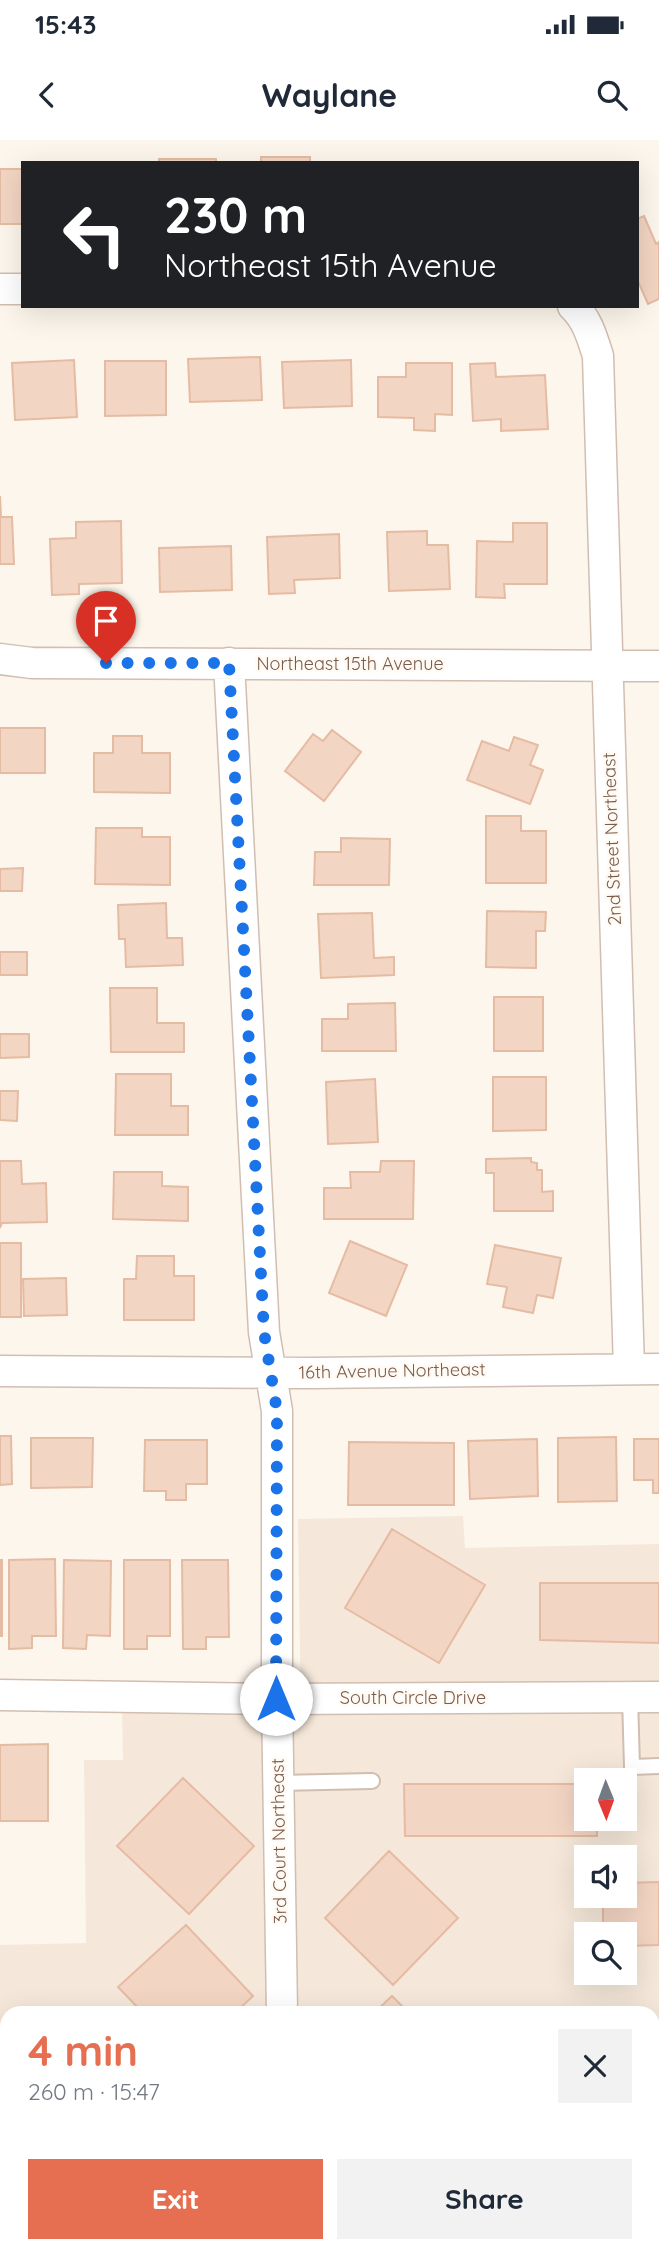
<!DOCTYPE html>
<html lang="en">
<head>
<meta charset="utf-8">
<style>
  :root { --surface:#fff; --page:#f2f2f3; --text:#1f2937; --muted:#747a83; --accent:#e76f51 }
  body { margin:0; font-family:Quicksand,sans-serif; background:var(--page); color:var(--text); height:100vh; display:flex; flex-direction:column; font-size:26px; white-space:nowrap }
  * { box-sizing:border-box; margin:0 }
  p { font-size:23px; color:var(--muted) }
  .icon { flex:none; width:38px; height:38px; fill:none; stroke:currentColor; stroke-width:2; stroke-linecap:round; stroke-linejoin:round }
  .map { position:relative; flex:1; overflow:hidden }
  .drawer { position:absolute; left:0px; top:1866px; width:660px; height:247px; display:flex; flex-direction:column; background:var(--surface); border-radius:21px 21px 0 0; box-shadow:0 7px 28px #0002 }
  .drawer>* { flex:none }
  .banner { position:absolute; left:21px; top:21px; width:618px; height:147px; border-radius:0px; box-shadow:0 7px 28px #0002; background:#202124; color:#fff; overflow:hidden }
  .needle { width:46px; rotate:179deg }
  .buttons { position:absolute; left:574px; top:1628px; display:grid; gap:14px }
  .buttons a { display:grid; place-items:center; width:63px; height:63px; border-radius:0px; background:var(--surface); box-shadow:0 7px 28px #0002; font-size:35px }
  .pin { position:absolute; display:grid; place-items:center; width:60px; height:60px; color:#fff; margin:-72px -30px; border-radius:50% 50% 50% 0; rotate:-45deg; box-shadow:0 0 7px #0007 }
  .pin .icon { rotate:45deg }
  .me { position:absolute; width:77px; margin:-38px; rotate:0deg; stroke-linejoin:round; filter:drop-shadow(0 0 5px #0008) }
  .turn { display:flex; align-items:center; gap:24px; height:147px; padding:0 28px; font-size:32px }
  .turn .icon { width:91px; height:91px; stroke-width:2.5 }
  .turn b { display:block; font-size:49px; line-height:60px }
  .round { display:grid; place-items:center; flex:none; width:74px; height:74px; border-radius:0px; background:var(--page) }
  .headline { display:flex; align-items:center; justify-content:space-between; height:119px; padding:0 28px }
  h1 { font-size:42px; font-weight:800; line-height:52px; color:var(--accent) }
  .action { display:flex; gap:14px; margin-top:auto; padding:14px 28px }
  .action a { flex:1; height:80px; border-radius:0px; background:var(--accent); color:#fff; font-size:28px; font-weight:800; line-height:80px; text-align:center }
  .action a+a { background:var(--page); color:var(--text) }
  .status { display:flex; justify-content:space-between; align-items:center; height:49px; padding:0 35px; background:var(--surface); direction:ltr }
  .status svg { height:19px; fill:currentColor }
  header { display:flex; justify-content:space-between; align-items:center; height:91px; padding:0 28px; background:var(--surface); font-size:32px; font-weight:800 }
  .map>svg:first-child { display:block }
  .residential { fill:#f5e8da; fill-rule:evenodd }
  .building { fill:#f3d5c3; stroke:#e6bba3; stroke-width:2 }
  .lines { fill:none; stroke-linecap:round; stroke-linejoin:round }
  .service-casing { stroke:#d1beb0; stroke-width:18 }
  .minor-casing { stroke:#d1beb0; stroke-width:33 }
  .service { stroke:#fff; stroke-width:14 }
  .minor { stroke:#fff; stroke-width:30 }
  .route { stroke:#1a73e8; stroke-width:12; stroke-dasharray:0 21.6 }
  .labels { text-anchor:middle; stroke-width:5; stroke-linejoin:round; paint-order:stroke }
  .street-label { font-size:18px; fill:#7a5c4d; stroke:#fffaf3 }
</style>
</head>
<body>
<div class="status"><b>15:43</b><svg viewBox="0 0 49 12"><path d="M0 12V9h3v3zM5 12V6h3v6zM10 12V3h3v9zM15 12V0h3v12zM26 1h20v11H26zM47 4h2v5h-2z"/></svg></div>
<header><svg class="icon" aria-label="back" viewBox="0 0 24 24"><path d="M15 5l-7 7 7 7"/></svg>Waylane<svg class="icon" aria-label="search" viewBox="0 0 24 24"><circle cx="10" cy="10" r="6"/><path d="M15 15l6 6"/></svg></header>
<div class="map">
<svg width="659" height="2112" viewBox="0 0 659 2112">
  <rect width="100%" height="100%" fill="#fdf6ec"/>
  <path class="residential" d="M463 1376 465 1408 659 1404V2112H0V1805L86 1803 84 1620H123L122 1571 301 1574 298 1379ZM586 1640H625V1678H586ZM586 1717H625V1755H586ZM586 1794H625V1832H586ZM7 1872H653V2105H7Z"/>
  <path class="building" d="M261 17H310V23H261Z
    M159 19H216V23H159Z
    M0 29H23V84H0Z
    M644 76 656 104 659 102V159L648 164 637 139V79Z
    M260 217 262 260 190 262 188 219Z
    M74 220 77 277 15 280 12 223Z
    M351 220 352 266 284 268 282 222Z
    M105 221H166V275L105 276Z
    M406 223H452V275L435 274V291L414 290V278L378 277V237H406Z
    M495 223 496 237 545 235 548 289 501 291V279L473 281 470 224Z
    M0 356 1 377H12L14 424H0Z
    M121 381 122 443 79 444V454L52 455 50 399 76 398V382Z
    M513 383H547V444H504L505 458 476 457 477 401 513 402Z
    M427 391V405H448L450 449 389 451 387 392Z
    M339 394 340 438 294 440 295 453 269 454 267 397Z
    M231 406 232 450 160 452 159 408Z
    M0 588H45V633H0Z
    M332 590 361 612 324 661 285 631 313 594 323 601Z
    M113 596H142V613H170V653L94 652V613H113Z
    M514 597 538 605 530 625 543 630 530 664 467 640 482 601 509 611Z
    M486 676H521V691H546V743H486Z
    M96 688H142V697H170V745L95 744Z
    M341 698 390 699 389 745H314L315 712H341Z
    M23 728 22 751H0V729Z
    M166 763 167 798H182L183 825 126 827 125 799H119L118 765Z
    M487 771 546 772 545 791H536V828L486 827Z
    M372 773 374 818 394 817V835L321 838 318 774Z
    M0 812H27V835H0Z
    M110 848H157V883H184V912H111Z
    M494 857H543V911H494Z
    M395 863 396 911H322V879H348V864Z
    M0 894H29V917L0 918Z
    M116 934H171V966H188V995H115Z
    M493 937H546V990L493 991Z
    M375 939 378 1002 328 1004 326 942Z
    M0 951H18L17 981 0 980Z
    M531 1018V1022L537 1023V1030H542V1052L553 1051V1071H494V1033H486V1019Z
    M0 1021H21L22 1044 46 1043 47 1082 2 1083 0 1088Z
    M381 1021H414L413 1079H324V1048H351L350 1032H380Z
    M114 1032H162V1046L188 1047V1081L113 1079Z
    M350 1101 407 1125 386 1176 329 1153Z
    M0 1103H21V1177H0Z
    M495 1105 561 1118 553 1158 537 1155 533 1173 503 1167 507 1147 487 1144Z
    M137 1116H174V1136H194V1180H124V1139H136Z
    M66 1138 67 1175 24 1176 23 1139Z
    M0 1296H11L12 1344 0 1345Z
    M616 1297 617 1361 558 1362V1298Z
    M31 1298H93L92 1347 31 1348Z
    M537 1299 538 1356 470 1359 468 1301Z
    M634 1299H659V1353H653V1340H634Z
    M145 1300H207V1344H186V1360H166V1351H144Z
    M349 1302 454 1303V1365H348Z
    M392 1389 485 1445 439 1523 345 1468Z
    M55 1419 56 1496H32V1508L9 1509V1420Z
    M0 1420H2V1496H0Z
    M64 1420 111 1421 110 1496 87 1495 86 1509 63 1508Z
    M124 1420H170V1496H147V1509H124Z
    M182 1420H228L229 1497H206V1509H183Z
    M540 1443H659V1503L540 1500Z
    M48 1604V1681H0V1605Z
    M183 1638 254 1706 189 1774 117 1706Z
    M404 1644H586V1678H597V1696H405Z
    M389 1711 458 1778 393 1845 325 1778Z
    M659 1742V1805L625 1806V1794H603V1755H625V1743Z
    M186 1785 253 1856 236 1872H142L118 1847Z
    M392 1856 408 1872H375Z
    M653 1925H659V1983H653Z
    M3 1941H7V1999H3Z
    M653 2092H659V2112H520V2105H653Z"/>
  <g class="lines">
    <g class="service-casing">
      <path id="service" d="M630 1557 632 1627 659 1626
        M278 1643 372 1641
        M40 2105V2111L171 2108V2105
        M423 2105V2112
        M248 2112V2105"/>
    </g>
    <g class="minor-casing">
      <path id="minor" d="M0 149H23
        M573 166C587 179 592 197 598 216L629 1229
        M0 519 32 523 659 526
        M229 523 264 1192 277 1271V1559L282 1872
        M0 1231 313 1233 659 1229
        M0 1555 277 1559 659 1557
        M0 2032H7
        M653 2044H659"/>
    </g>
    <use href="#service" class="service"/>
    <use href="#minor" class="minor"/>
  </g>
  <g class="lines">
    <path class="route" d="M106 523H229L264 1192 277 1271 276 1559"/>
  </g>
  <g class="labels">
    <g class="street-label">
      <text x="350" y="530">Northeast 15th Avenue</text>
      <text transform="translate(612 699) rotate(-92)" y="6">2nd Street Northeast</text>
      <text transform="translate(392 1231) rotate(-1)" y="6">16th Avenue Northeast</text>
      <text x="413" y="1564">South Circle Drive</text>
      <text transform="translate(279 1701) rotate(-91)" y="6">3rd Court Northeast</text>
    </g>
  </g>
</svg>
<div class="buttons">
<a><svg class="needle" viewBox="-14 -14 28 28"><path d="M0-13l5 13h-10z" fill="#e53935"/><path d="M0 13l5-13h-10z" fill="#747a83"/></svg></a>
<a><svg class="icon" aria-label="sound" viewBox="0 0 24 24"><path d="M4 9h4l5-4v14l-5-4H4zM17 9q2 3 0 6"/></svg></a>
<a><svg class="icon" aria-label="search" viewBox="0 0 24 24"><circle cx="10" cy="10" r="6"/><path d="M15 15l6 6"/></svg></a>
</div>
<div class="pin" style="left:106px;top:523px;background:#d93025"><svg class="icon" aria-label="arrive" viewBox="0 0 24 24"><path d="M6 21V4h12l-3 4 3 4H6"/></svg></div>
<svg class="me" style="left:276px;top:1559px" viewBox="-20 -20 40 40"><circle r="19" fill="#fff"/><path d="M0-13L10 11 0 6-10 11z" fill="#1a73e8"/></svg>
<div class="banner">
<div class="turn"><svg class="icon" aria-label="left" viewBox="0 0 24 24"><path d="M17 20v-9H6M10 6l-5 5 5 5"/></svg><div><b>230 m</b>Northeast 15th Avenue</div></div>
</div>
<section class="drawer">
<div class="headline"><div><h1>4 min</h1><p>260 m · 15:47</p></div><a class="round"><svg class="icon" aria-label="close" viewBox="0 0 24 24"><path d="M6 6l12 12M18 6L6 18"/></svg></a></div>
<div class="action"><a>Exit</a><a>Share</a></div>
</section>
</div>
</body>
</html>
